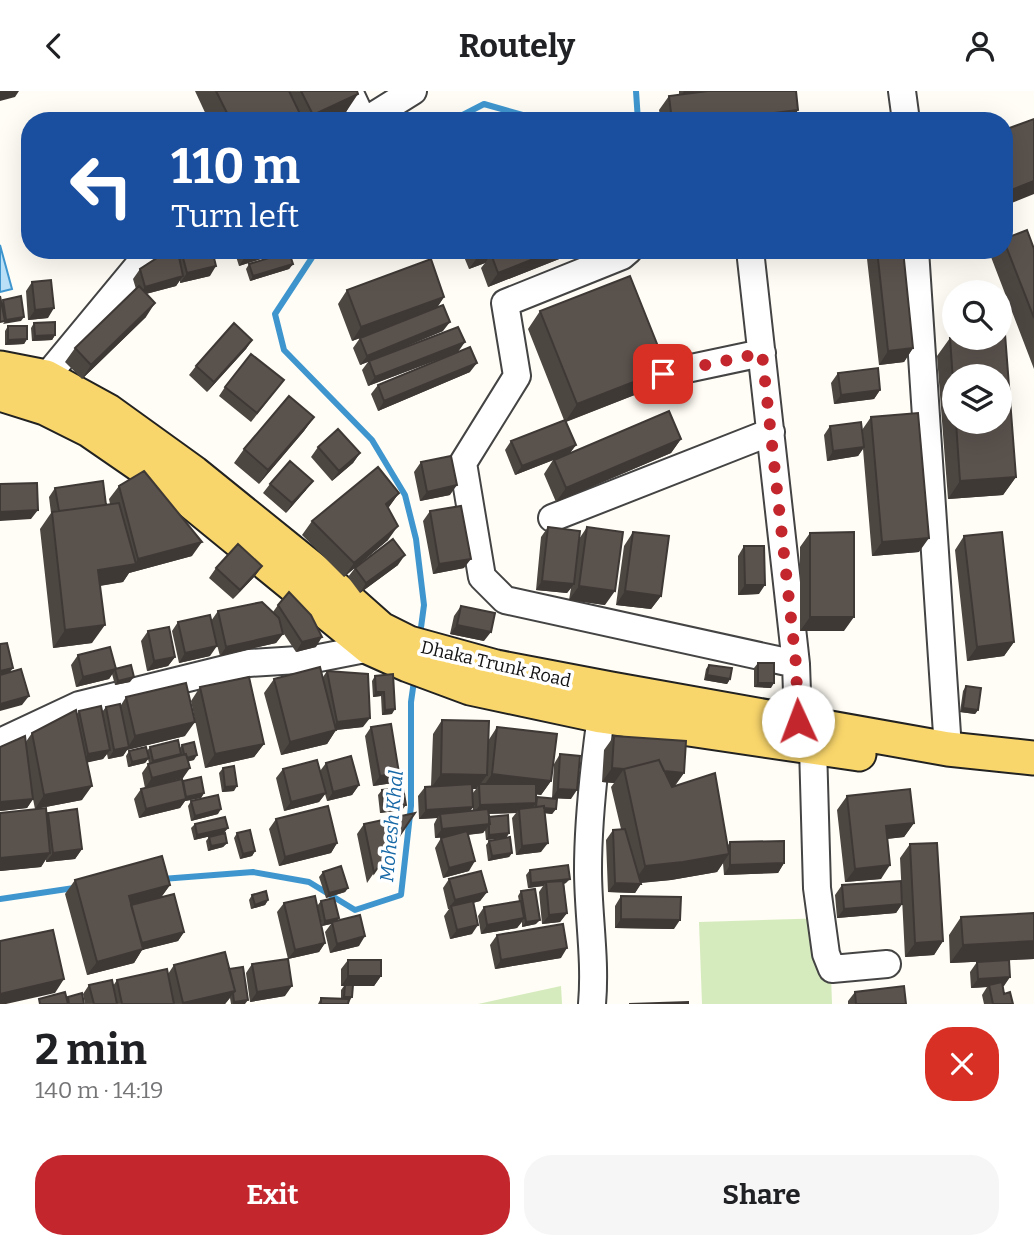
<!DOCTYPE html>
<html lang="en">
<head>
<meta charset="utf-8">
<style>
  :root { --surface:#fff; --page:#f6f6f6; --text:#202124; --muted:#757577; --accent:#c4262e }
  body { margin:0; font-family:Bitter,serif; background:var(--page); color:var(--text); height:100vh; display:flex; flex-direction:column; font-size:26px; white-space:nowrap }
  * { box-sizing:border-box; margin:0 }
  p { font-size:23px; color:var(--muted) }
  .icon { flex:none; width:38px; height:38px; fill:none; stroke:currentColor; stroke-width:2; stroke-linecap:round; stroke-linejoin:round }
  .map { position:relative; height:913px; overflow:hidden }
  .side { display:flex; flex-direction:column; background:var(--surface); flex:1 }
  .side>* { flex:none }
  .banner { position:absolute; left:21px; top:21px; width:992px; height:147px; border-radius:28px; box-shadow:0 7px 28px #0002; background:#1a4fa0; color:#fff; overflow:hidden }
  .tools { position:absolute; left:942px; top:189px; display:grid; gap:14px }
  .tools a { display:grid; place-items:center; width:70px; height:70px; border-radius:50%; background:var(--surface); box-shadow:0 7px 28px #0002; font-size:35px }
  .pin { position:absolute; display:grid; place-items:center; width:60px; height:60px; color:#fff; margin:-30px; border-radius:14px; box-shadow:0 4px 10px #0006 }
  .me { position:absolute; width:77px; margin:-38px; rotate:358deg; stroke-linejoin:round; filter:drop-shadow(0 0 5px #0008) }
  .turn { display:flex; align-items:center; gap:24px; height:147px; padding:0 35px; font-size:32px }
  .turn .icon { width:91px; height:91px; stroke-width:2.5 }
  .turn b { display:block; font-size:49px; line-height:60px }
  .round { display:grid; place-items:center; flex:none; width:74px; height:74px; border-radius:28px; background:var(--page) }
  .overview { display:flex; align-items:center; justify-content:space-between; height:119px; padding:0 35px }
  h1 { font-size:42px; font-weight:700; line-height:52px }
  .primary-button { display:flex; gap:14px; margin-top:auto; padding:14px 35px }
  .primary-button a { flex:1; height:80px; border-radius:28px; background:var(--accent); color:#fff; font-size:28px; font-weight:700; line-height:80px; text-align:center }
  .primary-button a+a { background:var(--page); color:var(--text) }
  header { display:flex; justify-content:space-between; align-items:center; height:91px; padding:0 35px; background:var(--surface); font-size:32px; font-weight:700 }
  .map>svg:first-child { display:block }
  .green { fill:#d5ebbd }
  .water { fill:#b9e0f7; stroke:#3f96cf; stroke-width:2 }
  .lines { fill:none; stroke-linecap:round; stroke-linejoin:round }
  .stream { stroke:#3f96cf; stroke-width:6 }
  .minor-casing { stroke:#444; stroke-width:30 }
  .major-casing { stroke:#222; stroke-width:37 }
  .minor { stroke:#fff; stroke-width:26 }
  .major { stroke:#f9d66b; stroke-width:33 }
  .wall { fill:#4d4742; fill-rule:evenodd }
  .shaded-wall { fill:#3f3936 }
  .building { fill:#5a524d; stroke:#3f3936; stroke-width:2 }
  .route { stroke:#c4262e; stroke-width:12; stroke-dasharray:0 21.6 }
  .labels { text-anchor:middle; stroke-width:7; stroke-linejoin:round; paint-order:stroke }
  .street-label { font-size:18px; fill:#111; stroke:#fff }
  .water-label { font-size:19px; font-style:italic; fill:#1768a6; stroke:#fff }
</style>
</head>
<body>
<header><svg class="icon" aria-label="back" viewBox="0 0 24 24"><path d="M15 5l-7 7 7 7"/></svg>Routely<svg class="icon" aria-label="person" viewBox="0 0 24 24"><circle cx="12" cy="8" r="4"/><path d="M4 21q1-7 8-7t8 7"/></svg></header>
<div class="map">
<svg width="1034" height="913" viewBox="0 0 1034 913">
  <rect width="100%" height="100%" fill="#fffdf5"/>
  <path class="green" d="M829 827 832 913H702L699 831Z
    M561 895 562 913H478Z"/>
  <path class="water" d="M0 154 12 198 0 201Z"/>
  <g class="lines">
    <path class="stream" d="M636 0 638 30
      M451 30 484 13 544 30
      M317 159 275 223 284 259 372 349 405 404 416 448 424 514 420 544
      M162 788 253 781 309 791 355 819 401 804 411 715V611L414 590
      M0 808 74 797"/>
    <g class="minor-casing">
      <path id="minor" d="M349 0 363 30
        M902 0 906 30
        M365 30 413 0
        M629 159 622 165 505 212 517 285 463 372 482 486 505 509 796 573 750 159
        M915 159 948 658
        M663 283 762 262
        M46 286 142 170 160 159
        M552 427 771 341
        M796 573 798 630
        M0 651 79 614 249 572 314 568 370 557
        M813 656 817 797 826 863 832 878 887 873
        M592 913C596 868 588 824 588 779 588 727 594 676 601 625"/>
    </g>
    <g class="major-casing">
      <path id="major" d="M0 277 46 286 108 320 194 382 319 483 381 538 409 552 496 576 611 598 948 658 1034 667
        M0 303 45 317 89 339 179 401 370 557 408 574 470 597 601 625 859 663"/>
    </g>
    <use href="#minor" class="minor"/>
    <use href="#major" class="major"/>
  </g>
  <path class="wall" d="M195 0H357L346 21 327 30H209Z
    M679 0H796L798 19 791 30H661L659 19 669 5 679 4Z
    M1004 148 1034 158V278L991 166 996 159H1004Z
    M181 159 210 185 180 192V189L176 195 146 203V226L82 288 65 271 75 257 136 198 133 188 140 178 178 163Z
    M234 159H281L279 162 239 175Z
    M463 159H582L488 196 481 177 485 172 469 178 462 161Z
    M866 159H903L913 257 904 271 879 274Z
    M249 173H293L289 178 250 190 246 178Z
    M32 191 48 227 28 229 26 200Z
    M347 199 444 206 437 216 443 240 393 261 458 260 470 281 378 320 371 303 378 294 448 265 368 295 362 279 368 271 360 274 353 257 360 247 365 245 352 250 338 213Z
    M540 220 655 296 566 331 576 354 570 362 681 348 671 362 556 411 544 383 553 369 515 384 505 359 511 350 564 329 528 238Z
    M34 232 55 244 52 249 32 250 31 237Z
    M8 235 27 248 24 253 5 254V240Z
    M999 243H1005L1016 386 1003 404 948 408 937 265 950 247H999ZM954 285H999V331H954Z
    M252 249 246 258 207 301 189 284 196 275Z
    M838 282 880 299 874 308 834 313 831 292Z
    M284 289 251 331 219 305 225 296Z
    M314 326 304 340 259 393 234 372 244 358Z
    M871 326 919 461 872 465 863 358 858 365 827 370 824 344 830 335 862 339Z
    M318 356 360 362 353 372 332 390 311 366Z
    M421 371 450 404 420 410 414 381Z
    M270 393 306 399 286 422 263 402Z
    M119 395 192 465 129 482 123 491 100 495 92 552 53 557 40 438 51 422 49 406 55 397 106 414 110 413 109 408Z
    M399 402 388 417V449L344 486 302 444 312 430Z
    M430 420 464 477 433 483 423 430Z
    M548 436 579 448 587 436 605 514 569 509 571 497 567 502 536 499 541 446Z
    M633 441 661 505 651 518 616 514 624 455Z
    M810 442 844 540H800V456Z
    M964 445 1014 551 1004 565 967 570 955 459Z
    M744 455 759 503 738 504V465Z
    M398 474 360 502 348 486 355 477Z
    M262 475 255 485 233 508 209 487 216 477Z
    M278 514 316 556 296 561 282 540 283 543 276 552 220 565 212 535 210 565 179 572 172 540 178 531 211 530 218 520 273 521Z
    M461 515 484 550 450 543 454 525Z
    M148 540 175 566 168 575 147 580 141 550Z
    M78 564 115 578 130 591 115 594 112 583 109 588 76 596 71 574Z
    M758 572 771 597 754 596V577Z
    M709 574 730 588 727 593 704 589 706 578Z
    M327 580 363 636 336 639 327 653 281 664 264 602 274 588 323 586Z
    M393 583 392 623 382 624 381 605 373 606 372 590 375 585Z
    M966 595 978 619 975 623 960 621 963 600Z
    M200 596 264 653 254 666 205 677 191 610Z
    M126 606 185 645 127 659 123 665 108 668 107 663 103 668 87 671 82 709 35 718 33 708 27 717 0 720V656L25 652 32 642 77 623 79 620 102 621 106 616 121 614Z
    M442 629 488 650 497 636 551 690 541 704 536 703V708L537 706 556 718 552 723 545 722 541 761 516 764 512 727 516 722 489 723V726L509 742 506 747 512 762 509 766 488 770 486 754 489 750 504 747 486 749 485 739 483 742 468 744 469 780 443 787 435 757 441 747 445 746 435 747 434 733 437 727 419 728 418 705 425 696 431 695 433 643ZM472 698H476L472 703 473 720H470L473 716Z
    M371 636 393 692 373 695 365 645Z
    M614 645 684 682 675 695 728 754 730 751 784 772 778 782 724 784 723 772 717 781 671 789 641 792 635 802 608 801 606 749 613 739 621 738 611 696 614 692 602 691 604 659Z
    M182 654 194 669 188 670 183 687 145 697 142 682 149 672 148 668 145 672 128 676 126 665 129 660H147L150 656 180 657Z
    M560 663 571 708 552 707 554 673Z
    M326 672 359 694 352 704 327 710 325 703 319 711 284 720 276 687 283 678 320 680Z
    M223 677 234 700 222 701 219 682Z
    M182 691 204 702 201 707 185 710 180 717 139 727 134 708 141 698Z
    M382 699 402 719 380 722 378 704Z
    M847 705 914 732 904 746 887 748 881 788 845 791 837 719Z
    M191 710 218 723 191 730 188 715Z
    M0 722 47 724 48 722 82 758 75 768 46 771V768L41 776 0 780Z
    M415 722 367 792 357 743 364 733Z
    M276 728 337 752 331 762 279 775 269 738Z
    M195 733 224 742 194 749 191 737Z
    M237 742 255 760 252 765 240 768 234 747Z
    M209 746 227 752 223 756 208 760 206 750Z
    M910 753 943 850 934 864 905 866 900 767Z
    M530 779 566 792 564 793 567 822 560 831 542 833 539 801 543 795 528 797 526 784Z
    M323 781 348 797 345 801 326 807 319 786Z
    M449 788 487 801 480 810 473 812 472 843 450 848 444 825 449 818H448L443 797Z
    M75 789 170 794 161 806 184 841 178 850 142 859 134 872 87 884 65 803Z
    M842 794 902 813 896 822 837 827 835 804Z
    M521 800 536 833 522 836V831L517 837 481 843 478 825 484 816 519 810 518 805Z
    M252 804 268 809 265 814 251 818 249 809Z
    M621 805 674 838 615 837V815Z
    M321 810 339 827 336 830 359 855 330 862 325 841 331 833 322 835 317 815Z
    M284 812 325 852 319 861 288 868 277 821Z
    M1034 822V868L950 872 949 844 961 826Z
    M497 844 561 867 495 878 490 854Z
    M348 869 381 885 374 895H353L352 906 348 913H318L321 907H341V899L344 895H341V878Z
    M977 871 1010 886 1003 895 1004 903 1013 913H984L982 904 987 896 971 897 970 881Z
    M252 873 285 905 250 911 246 882Z
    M174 874 229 878 245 913H231L230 907 225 913H85L83 903 89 894 113 895 117 889 168 883Z
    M855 901 906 913H848V910Z"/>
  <path class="shaded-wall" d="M0 0H19L15 6 0 10Z
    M684 0H732L680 7Z
    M358 3 346 21 327 30H309L313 24Z
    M798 19 791 30H712Z
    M1034 90V103L1004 115V102Z
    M266 159H281L279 162 239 175 245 166Z
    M491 159H516L491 163 485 172 469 178 479 164Z
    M556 159H582L488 196 498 182Z
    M293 173 289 178 250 190 253 185Z
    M216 175 210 185 180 192 187 182Z
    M183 185 176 195 138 205 145 196Z
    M444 206 435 220 352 250 361 236Z
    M155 212 146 226 82 288 91 274Z
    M54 217 48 227 28 229 35 219Z
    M24 226 21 230 3 233 6 229Z
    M450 231 443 240 360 274 367 265Z
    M55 244 52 249 32 250 35 245Z
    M27 248 24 253 5 254 8 249Z
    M252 249 246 258 207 301 214 291Z
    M465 251 458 261 368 295 375 286Z
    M913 257 904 271 879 274 888 260Z
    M477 272 470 281 378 320 384 310Z
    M667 278 655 296 565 331 577 313Z
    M880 299 874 308 834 313 841 304Z
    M314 326 304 340 259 393 268 379Z
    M681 348 671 362 556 411 566 397Z
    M576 354 569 363 515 384 522 375Z
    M864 356 858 365 827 370 833 360Z
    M360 362 353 372 332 390 339 380Z
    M1016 386 1003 404 948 408 960 390Z
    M313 390 306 399 286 422 292 412Z
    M457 394 450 404 420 410 427 401Z
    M399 402 389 416 376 427 386 413Z
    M38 419 31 428 0 430V421Z
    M398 435 388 449 344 486 354 472Z
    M929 447 919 461 872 465 882 451Z
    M202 451 192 465 129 482 123 491 85 497 98 479 135 473 138 468Z
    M405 464 398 474 360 502 366 492Z
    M471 468 464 477 433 483 439 473Z
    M262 475 255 485 233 508 240 499Z
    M542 490 574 493 567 502 536 499Z
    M745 494H765L759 503 738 504Z
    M579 495 615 500 605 514 569 509Z
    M625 500 661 505 651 518 616 514Z
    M810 526H854L844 540H800Z
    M105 534 92 552 53 557 65 539Z
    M457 534 491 541 484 550 450 543Z
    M283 543 276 552 220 565 226 556Z
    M322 546 316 556 296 561 302 551Z
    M1014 551 1004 565 967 570 977 556Z
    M217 555 210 565 179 572 185 562Z
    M175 566 168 575 147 580 154 570Z
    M13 577 6 586 0 588V580Z
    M116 578 109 588 76 596 83 586Z
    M707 584 730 588 727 593 704 589Z
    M134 586 130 591 115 594 118 590Z
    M758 592H774L771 597 754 596Z
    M376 601H384L381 605 373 606Z
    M29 605 22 614 0 620V613Z
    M963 617 978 619 975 623 960 621Z
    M395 618 392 623 382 624 385 619Z
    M370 627 363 636 336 639 327 653 281 664 290 651 330 640 337 631Z
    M195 631 185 645 127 659 123 665 108 668 114 659 128 656 135 645Z
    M264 653 254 666 205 677 215 663Z
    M110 659 103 668 81 673 88 663Z
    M197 664 194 669 182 672 185 667Z
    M149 667 145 672 128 676 132 671Z
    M190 677 183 687 145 697 152 687Z
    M612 677 624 678 614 692 602 691Z
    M659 680 684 682 674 695 650 694Z
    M399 682 393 692 373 695 380 685Z
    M441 683 487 684 479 695V693L476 698 431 697Z
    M492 683 551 690 541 704 482 697Z
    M359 694 352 704 327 710 333 701Z
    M92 695 82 709 35 718 44 704Z
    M237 695 234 700 222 701 225 696Z
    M558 698 577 699 571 708 552 707Z
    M204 702 201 707 185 710 180 717 139 727 146 718Z
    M326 702 319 711 284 720 291 711Z
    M33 708 27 717 0 720V711Z
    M536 712 529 722 519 718 516 722 473 723 480 714Z
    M406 714 402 719 380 722 384 717Z
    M473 716 466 726 440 723 437 727 419 728 426 719Z
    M536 716 556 718 552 723 533 721Z
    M221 718 218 723 191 730 195 725Z
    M914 732 904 746 876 749 886 735Z
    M490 733 483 742 435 747 442 738Z
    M228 737 224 742 194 749 197 744Z
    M509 742 506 747 486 749 489 744Z
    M227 752 223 756 208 760 211 755Z
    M337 752 331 762 279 775 285 766Z
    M548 752 541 761 516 764 522 755Z
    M82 758 75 768 46 771 53 762Z
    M255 760 252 765 240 768 243 763Z
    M50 762 41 776 0 780V767Z
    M512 762 509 766 488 770 492 765Z
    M729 763 717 781 671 789 637 792 641 793 635 802 608 801 615 792H633L645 775Z
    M475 770 469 780 443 787 449 777Z
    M784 772 778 782 724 784 730 774Z
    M890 774 881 788 845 791 855 778Z
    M570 788 566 792 546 795V791L543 795 528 797 531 792Z
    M170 794 160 808 119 819 129 805Z
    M348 797 345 801 326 807 329 802Z
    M487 801 480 810 452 817 451 815 448 818 455 809Z
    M268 809 265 814 251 818 255 814Z
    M902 813 896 822 837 827 844 818Z
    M567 822 560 831 542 833 549 824Z
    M339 827 335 832 322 835 325 830Z
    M524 827 517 837 481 843 487 834Z
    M621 828 680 829 674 838 615 837Z
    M540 829 536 833 522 836 526 831Z
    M478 834 472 843 450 848 457 839Z
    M184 841 178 850 142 859 134 872 87 884 97 871 141 852Z
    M365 845 359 855 330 862 337 853Z
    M943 850 934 864 905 866 915 852Z
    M1034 850V868L950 872 963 854Z
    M325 852 319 861 288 868 295 859Z
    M567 857 561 867 495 878 501 869Z
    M348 885H381L374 895H341Z
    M1010 886 1004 895 989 896V894L987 896 971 897 978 888Z
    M64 888 55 902 6 913H0V903Z
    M292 895 285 905 250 911 257 901Z
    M235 900 225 913H182L183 912Z
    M248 909 245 913H233L234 911Z"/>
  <path class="building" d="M216 0H289L302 27 295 30H231Z
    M301 0H357L358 3 313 24Z
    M708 0H796L798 19 712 30H672L669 5Z
    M1034 28V90L1004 102V39Z
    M1027 139 1034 158V227L1004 150V148Z
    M181 159H212L216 175 187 182Z
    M243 159H266L245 166Z
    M477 159H491L479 164Z
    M501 159H556L498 182 491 163Z
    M877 159H903L913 257 888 260Z
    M178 161 183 185 145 196 140 178 160 165Z
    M289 161 293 173 253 185 249 173Z
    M431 168 444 206 361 236 347 199Z
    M630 185 667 278 577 313 540 220Z
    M51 189 54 217 35 219 32 191Z
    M139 195 155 212 91 274 75 257Z
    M0 205 5 230 0 231Z
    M21 205 24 226 6 229 3 209Z
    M443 214 450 231 367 265 360 247Z
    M55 231V244L35 245 34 232Z
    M234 232 252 249 214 291 196 275Z
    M8 235H27V248L8 249Z
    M458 236 465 251 375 286 369 270Z
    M999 243H1005L1016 386 960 390 956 331H999V285H954V304L950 247H999Z
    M470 256 477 272 384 310 378 294Z
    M251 263 284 289 257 322 225 296Z
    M878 277 880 299 841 304 838 282Z
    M289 305 314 326 268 379 244 358Z
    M669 320 681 348 566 397 554 369Z
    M918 322 929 447 882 451 871 326Z
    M565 329 576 354 522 375 511 350Z
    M861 331 864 356 833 360 830 335Z
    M338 338 360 362 339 380 318 356Z
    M451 365 457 394 427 401 421 371Z
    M290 370 313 390 292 412 270 393Z
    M378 376 399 402 386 413 398 435 354 472 312 430Z
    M144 380 202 451 138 468 119 395Z
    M103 390 106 414 59 420 55 397Z
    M37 392 38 419 0 421V393Z
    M119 412 136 473 98 479 105 534 65 539 52 421Z
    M461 415 471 468 439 473 430 420Z
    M548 436 580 440 574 493 542 490Z
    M587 436 623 441 615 500 579 495Z
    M633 441 669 445 661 505 625 500Z
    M854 441V526H810V442Z
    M1002 441 1014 551 977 556 964 445Z
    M393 448 405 464 366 492 355 477Z
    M238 453 262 475 240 499 216 477Z
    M744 455H764L765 494H745Z
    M289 501 311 524 322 546 302 551 278 514Z
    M262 511 279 527 283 543 226 556 218 520Z
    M461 515 495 522 491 541 457 534Z
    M210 524 217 555 185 562 178 531Z
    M169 536 175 566 154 570 148 540Z
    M7 552 13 577 0 580V553Z
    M110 556 116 578 83 586 78 564Z
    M758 572H774V592H758Z
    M131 574 134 586 118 590 115 578Z
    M709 574 732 577 730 588 707 584Z
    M320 576 336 639 290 651 274 588Z
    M21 578 29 605 0 613V584Z
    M327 580 368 583 370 627 337 631Z
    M393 583 395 618 385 619 384 601H376L375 585Z
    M249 586 264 653 215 663 200 596Z
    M186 592 195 631 135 645 126 606Z
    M966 595 981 597 978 619 963 617Z
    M120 613 129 656 114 659 106 616Z
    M101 615 110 659 88 663 79 620Z
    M76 619 92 695 44 704 32 642Z
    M442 629 489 630 487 684 441 683Z
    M391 633 399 682 380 685 371 636Z
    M497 636 557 643 551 690 492 683Z
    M25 645 33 708 0 711V656Z
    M614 645 686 650 684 682 664 680 659 669 624 678 612 677Z
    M178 649 181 663 153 670 150 656Z
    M194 651 197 664 187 667 186 663H184L182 654Z
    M146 656 149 667 132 671 129 660Z
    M186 663 190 677 152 687 148 673Z
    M560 663 580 665 577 699 558 698Z
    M351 665 359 694 333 701 326 672Z
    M317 669 326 702 291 711 283 678Z
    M659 669 672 696 715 682 729 763 683 771 645 775 624 678Z
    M234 675 237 695 225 696 223 677Z
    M201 686 204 702 186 706 183 690Z
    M182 688 186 708 146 718 141 698Z
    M472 693 473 716 426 719 425 696Z
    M479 693H536V712L480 714Z
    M403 697 406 714 384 717 382 699Z
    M910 698 914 732 886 735 890 774 855 778 847 705Z
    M218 704 221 718 195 725 191 710Z
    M537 706 557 708 556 718 544 717V715L536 716Z
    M328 715 337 752 285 766 276 728Z
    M544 715 548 752 522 755 519 718Z
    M46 717 50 762 0 767V722Z
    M77 718 82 758 53 762 48 722Z
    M488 718 490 733 442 738 440 723Z
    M415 722 374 782 364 733Z
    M508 724 509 742 489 744V726Z
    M225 726 228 737 197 744 195 733Z
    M625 738 641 793 615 792 613 739Z
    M250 739 255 760 243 763 237 742Z
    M467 740 475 770 449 777 441 747Z
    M225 742 227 752 211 755 209 746Z
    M510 746 512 762 492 765 489 750Z
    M784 750V772L730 774V751Z
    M937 752 943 850 915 852 910 753Z
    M162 765 170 794 129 805 143 858 97 871 75 789Z
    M568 774 570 788 531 792 530 779Z
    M341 775 348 797 329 802 323 781Z
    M481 780 487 801 455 809 449 788Z
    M563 790 567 822 549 824 546 791Z
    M901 790 902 813 844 818 842 794Z
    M535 798 540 829 526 831 521 800Z
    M266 800 268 809 255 814 252 804Z
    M174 803 184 841 142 852 131 814Z
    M315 805 325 852 295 859 284 812Z
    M621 805 681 806 680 829 621 828Z
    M334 807 339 827 325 830 321 810Z
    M473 810 478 834 457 839 451 815Z
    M521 810 524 827 487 834 484 816Z
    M1034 822V850L963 854 961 826Z
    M360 824 365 845 337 853 332 831Z
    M563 833 567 857 501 869 497 844Z
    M53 839 64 888 0 903V850Z
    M225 861 235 900 183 912 174 874Z
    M288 868 292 895 257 901 252 873Z
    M348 869H381V885H348Z
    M1009 869 1010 886 978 888 977 871Z
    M243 876 248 909 234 911 233 902 235 900 229 878Z
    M167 878 174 913H122L117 889Z
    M112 889 117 913H94L89 894Z
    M1002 891 1004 903 1010 901 1013 913H993L989 894Z
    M345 894H353L352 906H344Z
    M904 895 906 913H856L855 901Z
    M65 901 68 913H40L39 908Z
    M82 902 84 913H69L68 906Z
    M321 907 349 908 348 913H321Z
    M688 911V913H629Z"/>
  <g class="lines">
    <path class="route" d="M663 283 762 262 796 573 798 630"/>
  </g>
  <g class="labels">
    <g class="street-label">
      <text transform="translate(496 573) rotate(13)" y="6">Dhaka Trunk Road</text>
    </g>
    <g class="water-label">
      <text transform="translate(391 735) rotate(-85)" y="7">Mohesh Khal</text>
    </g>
  </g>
</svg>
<div class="tools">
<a><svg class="icon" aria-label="search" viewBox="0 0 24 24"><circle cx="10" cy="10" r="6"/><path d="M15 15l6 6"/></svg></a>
<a><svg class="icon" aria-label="layers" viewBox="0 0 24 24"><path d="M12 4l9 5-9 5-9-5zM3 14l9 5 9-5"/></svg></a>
</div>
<div class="pin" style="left:663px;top:283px;background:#d93025"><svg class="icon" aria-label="arrive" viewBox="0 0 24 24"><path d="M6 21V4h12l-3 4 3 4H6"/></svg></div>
<svg class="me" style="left:798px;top:630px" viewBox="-20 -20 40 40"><circle r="19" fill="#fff"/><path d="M0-13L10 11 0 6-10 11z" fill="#c4262e"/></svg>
<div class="banner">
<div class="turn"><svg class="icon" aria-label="left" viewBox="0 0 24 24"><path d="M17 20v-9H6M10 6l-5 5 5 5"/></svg><div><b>110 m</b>Turn left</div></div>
</div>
</div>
<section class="side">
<div class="overview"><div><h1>2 min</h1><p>140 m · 14:19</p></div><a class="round" style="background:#d93025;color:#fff"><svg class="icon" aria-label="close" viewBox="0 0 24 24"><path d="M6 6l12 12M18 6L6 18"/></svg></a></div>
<div class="primary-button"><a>Exit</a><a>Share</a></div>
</section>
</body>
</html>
